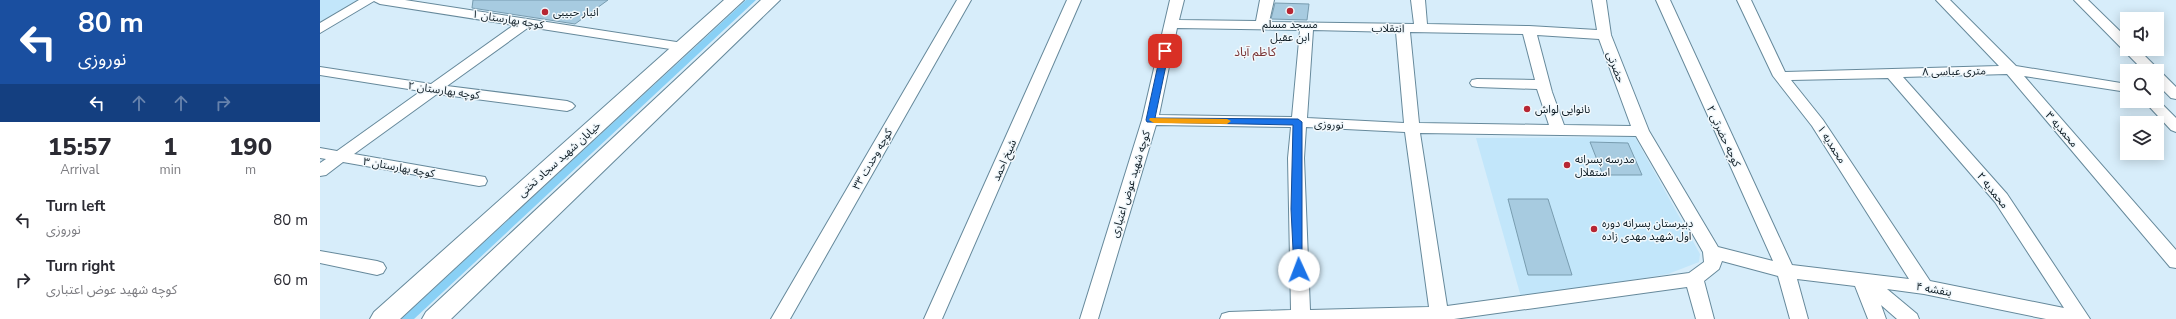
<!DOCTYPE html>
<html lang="en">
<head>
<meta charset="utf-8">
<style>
  :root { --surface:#fff; --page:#f7f7f7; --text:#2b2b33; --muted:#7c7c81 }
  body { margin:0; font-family:"Nunito Sans","Noto Sans Arabic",sans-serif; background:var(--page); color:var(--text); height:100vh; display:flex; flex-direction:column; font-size:15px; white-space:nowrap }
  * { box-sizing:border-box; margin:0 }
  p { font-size:13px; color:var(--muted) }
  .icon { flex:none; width:22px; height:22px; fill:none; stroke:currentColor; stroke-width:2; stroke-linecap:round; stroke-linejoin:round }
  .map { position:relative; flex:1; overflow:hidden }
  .details { display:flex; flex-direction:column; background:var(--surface); width:320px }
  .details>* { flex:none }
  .banner { background:#1a4fa0; color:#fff; overflow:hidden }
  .tools { position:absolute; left:1800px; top:12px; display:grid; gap:8px }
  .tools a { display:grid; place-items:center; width:44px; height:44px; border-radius:0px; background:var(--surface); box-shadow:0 2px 10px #0003; font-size:20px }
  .pin { position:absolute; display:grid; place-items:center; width:34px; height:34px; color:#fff; margin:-17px; border-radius:8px; box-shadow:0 2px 6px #0006 }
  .me { position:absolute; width:44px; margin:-22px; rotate:358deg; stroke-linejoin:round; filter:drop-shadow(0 0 3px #0008) }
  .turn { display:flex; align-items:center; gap:14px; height:84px; padding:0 12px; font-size:18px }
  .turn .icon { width:52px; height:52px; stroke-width:2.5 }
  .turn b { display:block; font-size:28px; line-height:34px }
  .lanes { display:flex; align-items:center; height:38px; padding:0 12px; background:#0003; justify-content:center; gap:20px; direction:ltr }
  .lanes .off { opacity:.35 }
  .eta { display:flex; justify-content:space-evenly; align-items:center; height:68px; text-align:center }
  .eta b { font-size:24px; font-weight:800; line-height:28px }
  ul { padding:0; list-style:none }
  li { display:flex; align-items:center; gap:12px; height:60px; padding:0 12px }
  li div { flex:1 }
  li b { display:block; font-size:15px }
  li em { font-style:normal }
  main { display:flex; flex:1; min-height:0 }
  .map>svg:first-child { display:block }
  .built { fill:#c2e6fa }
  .green { fill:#89d0f5 }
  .building { fill:#a7cbe0; stroke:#789caf }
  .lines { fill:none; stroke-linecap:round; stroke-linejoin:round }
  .minor-casing { stroke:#66899b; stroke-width:2 }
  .secondary-casing { stroke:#66899b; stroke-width:2 }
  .minor { fill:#fff; fill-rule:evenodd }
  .secondary { fill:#fff; fill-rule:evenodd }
  .route { fill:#1a73e8; stroke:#114b97 }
  .slow { fill:#f59e0b }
  .poi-dot { fill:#b72633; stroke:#f1f8fc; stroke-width:1.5 }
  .labels { text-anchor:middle; stroke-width:3; stroke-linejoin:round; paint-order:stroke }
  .poi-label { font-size:11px; fill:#0e1c24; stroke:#f1f8fc; text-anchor:start }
  .street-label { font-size:11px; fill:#0e1c24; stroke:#f1f8fc }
  .neighbourhood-label { font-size:12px; fill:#783132; stroke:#f1f8fc }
</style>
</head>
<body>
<main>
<section class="details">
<div class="banner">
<div class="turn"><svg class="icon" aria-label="left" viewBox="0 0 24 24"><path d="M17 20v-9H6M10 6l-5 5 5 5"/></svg><div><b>80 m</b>نوروزی</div></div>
<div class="lanes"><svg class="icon" aria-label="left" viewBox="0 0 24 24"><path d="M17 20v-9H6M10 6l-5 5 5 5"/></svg><svg class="icon off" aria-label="ahead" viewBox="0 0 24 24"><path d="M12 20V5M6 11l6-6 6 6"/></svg><svg class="icon off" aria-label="ahead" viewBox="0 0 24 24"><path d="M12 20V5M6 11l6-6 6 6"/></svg><svg class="icon off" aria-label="right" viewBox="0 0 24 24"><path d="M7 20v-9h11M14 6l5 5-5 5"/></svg></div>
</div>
<div class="eta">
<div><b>15:57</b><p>Arrival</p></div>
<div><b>1</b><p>min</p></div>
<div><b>190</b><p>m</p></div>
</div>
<ul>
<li><svg class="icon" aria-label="left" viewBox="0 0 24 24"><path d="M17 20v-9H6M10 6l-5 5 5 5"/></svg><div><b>Turn left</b><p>نوروزی</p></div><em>80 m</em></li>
<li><svg class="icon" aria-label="right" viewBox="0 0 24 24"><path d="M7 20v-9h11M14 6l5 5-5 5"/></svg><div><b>Turn right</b><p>کوچه شهید عوض اعتباری</p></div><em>60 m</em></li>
</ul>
</section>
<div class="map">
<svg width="1856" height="319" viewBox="0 0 1856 319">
  <rect width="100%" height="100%" fill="#d7edfa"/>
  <path class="built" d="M0 0H38L0 22Z
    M1315 137 1380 254 1379 262 1348 274 1295 283 1201 297 1156 138Z"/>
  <path class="green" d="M426 0H436L94 319H81Z"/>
  <path class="building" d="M153 0H288L255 24 152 8Z
    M955 3 989 4 987 20 951 19Z
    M1270 142 1308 143 1322 175H1283Z
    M1188 199H1228L1252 275H1208Z"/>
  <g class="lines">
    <g class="minor-casing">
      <path id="minor" d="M39 0H85L363 43 370 47 363 51 209 27 127 86 247 101 252 103 255 106 252 109 247 111 117 94 34 154 159 176 165 177 167 181 165 185 159 186 23 162 6 175 0 176V163L6 159 0 158V148L17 151 101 91 0 75V67L111 84 194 25 60 4 54 1 0 33V23Z
        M637 0H651L470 319H451Z
        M747 0H761L622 319H604Z
        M850 0H864L859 20 936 21 940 0H954L949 22 1094 24 1091 0H1105L1107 24 1209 26 1277 30 1272 0H1286L1291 35 1329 131 1398 247 1453 261 1336 0H1350L1472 265 1589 279 1492 126 1453 76 1417 0H1431L1465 72 1679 66 1616 0H1630L1696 66 1807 84V92L1704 76 1856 250V268L1850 267 1687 74 1583 77 1687 194 1770 319H1726L1604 294 1567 289 1597 314 1599 319H1577L1561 305 1566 319H1548L1535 286 1477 279 1488 319H1470L1458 276 1402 261 1399 269 1384 281 1394 319H1376L1367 287 1134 319H900L902 314 909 312 971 310 968 158 971 127 836 125 778 319H760L822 120ZM857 28 980 30 972 117 839 115ZM993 30 1076 32 1084 123 987 118ZM1090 32 1203 34 1215 80 1157 79 1152 80 1150 83 1152 86 1157 87 1217 89 1229 125 1099 123ZM1217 35 1279 39 1311 126 1244 125 1232 92ZM1568 78 1675 202 1744 308 1610 281 1503 120 1471 80ZM986 127 1085 132 1109 307 990 310 984 158ZM1100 133 1316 136 1383 252 1384 262 1369 273 1127 306Z
        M1754 0H1768L1807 38V49H1818L1837 68 1838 72 1842 73 1856 87V99L1851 98 1837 84V71H1824Z
        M1837 99 1856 118V132L1851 130 1824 101H1837Z
        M0 251 57 261 63 263 66 268 63 273 57 275 0 263Z"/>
    </g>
    <g class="secondary-casing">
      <path id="secondary" d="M404 0H424L80 319H50L54 312Z
        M441 0H460L131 319H102L106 312Z"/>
    </g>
    <use href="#minor" class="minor"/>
    <use href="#secondary" class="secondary"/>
  </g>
  <path class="route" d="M845 49 849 51 835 118 978 119 982 122V273H975L974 270 971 209 973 125 827 122 826 120 841 51Z"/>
  <path class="slow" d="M830 118 907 119 911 121 907 124 834 123 829 120Z"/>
  <g class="poi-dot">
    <circle cx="970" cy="11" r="4"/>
    <circle cx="225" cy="12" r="4"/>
    <circle cx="1207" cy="109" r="4"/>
    <circle cx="1247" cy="165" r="4"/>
    <circle cx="1274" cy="229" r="4"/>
  </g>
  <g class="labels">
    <g class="poi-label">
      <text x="233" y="16">انبار حبیبی</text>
      <text x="970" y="28" text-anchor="middle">مسجد مسلم<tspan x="970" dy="13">ابن عقیل</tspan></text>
      <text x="1215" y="113">نانوایی لواش</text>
      <text x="1255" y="163">مدرسه پسرانه<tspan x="1255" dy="13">استقلال</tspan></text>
      <text x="1282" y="227">دبیرستان پسرانه دوره<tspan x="1282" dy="13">اول شهید مهدی زاده</tspan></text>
    </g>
    <g class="street-label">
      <text transform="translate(188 19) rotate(9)" y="4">کوچه بهارستان ۱</text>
      <text transform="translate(1068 28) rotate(1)" y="4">انتقلاب</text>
      <text transform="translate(1296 67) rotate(69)" y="4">حضرتی</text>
      <text transform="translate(1634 71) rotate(-1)" y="4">۸ متری عباسی</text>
      <text transform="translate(124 90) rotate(8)" y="4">کوچه بهارستان ۲</text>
      <text transform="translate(1009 124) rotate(3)" y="4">نوروزی</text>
      <text transform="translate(1742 129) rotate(49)" y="4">محمدیه ۳</text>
      <text transform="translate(1404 136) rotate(65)" y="4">کوچه حضرتی ۲</text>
      <text transform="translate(1512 144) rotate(57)" y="4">محمدیه ۱</text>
      <text transform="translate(239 159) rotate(-42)" y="4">خیابان شهید سجاد تختی</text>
      <text transform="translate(552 159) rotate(-60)" y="4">کوچه وحدت ۳۳</text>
      <text transform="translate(684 160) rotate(-66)" y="4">شیخ احمد</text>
      <text transform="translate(79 167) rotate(10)" y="4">کوچه بهارستان ۳</text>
      <text transform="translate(810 184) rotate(-73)" y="4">کوچه شهید عوض اعتباری</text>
      <text transform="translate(1673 190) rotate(51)" y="4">محمدیه ۲</text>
      <text transform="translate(1614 289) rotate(10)" y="4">بنفشه ۴</text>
    </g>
    <g class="neighbourhood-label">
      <text x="935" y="56">کاظم آباد</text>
    </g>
  </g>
</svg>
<div class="tools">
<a><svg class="icon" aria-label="sound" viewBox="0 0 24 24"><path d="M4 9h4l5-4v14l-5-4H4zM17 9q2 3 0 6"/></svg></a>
<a><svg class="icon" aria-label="search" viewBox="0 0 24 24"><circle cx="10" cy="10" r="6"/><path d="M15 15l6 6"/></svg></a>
<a><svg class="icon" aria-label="layers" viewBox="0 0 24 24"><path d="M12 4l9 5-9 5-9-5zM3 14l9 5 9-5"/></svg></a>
</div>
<div class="pin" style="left:845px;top:51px;background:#d93025"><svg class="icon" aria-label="arrive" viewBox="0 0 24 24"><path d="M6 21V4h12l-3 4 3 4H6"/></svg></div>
<svg class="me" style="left:979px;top:270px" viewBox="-20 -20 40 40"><circle r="19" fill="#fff"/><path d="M0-13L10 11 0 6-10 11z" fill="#1a73e8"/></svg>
</div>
</main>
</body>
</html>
